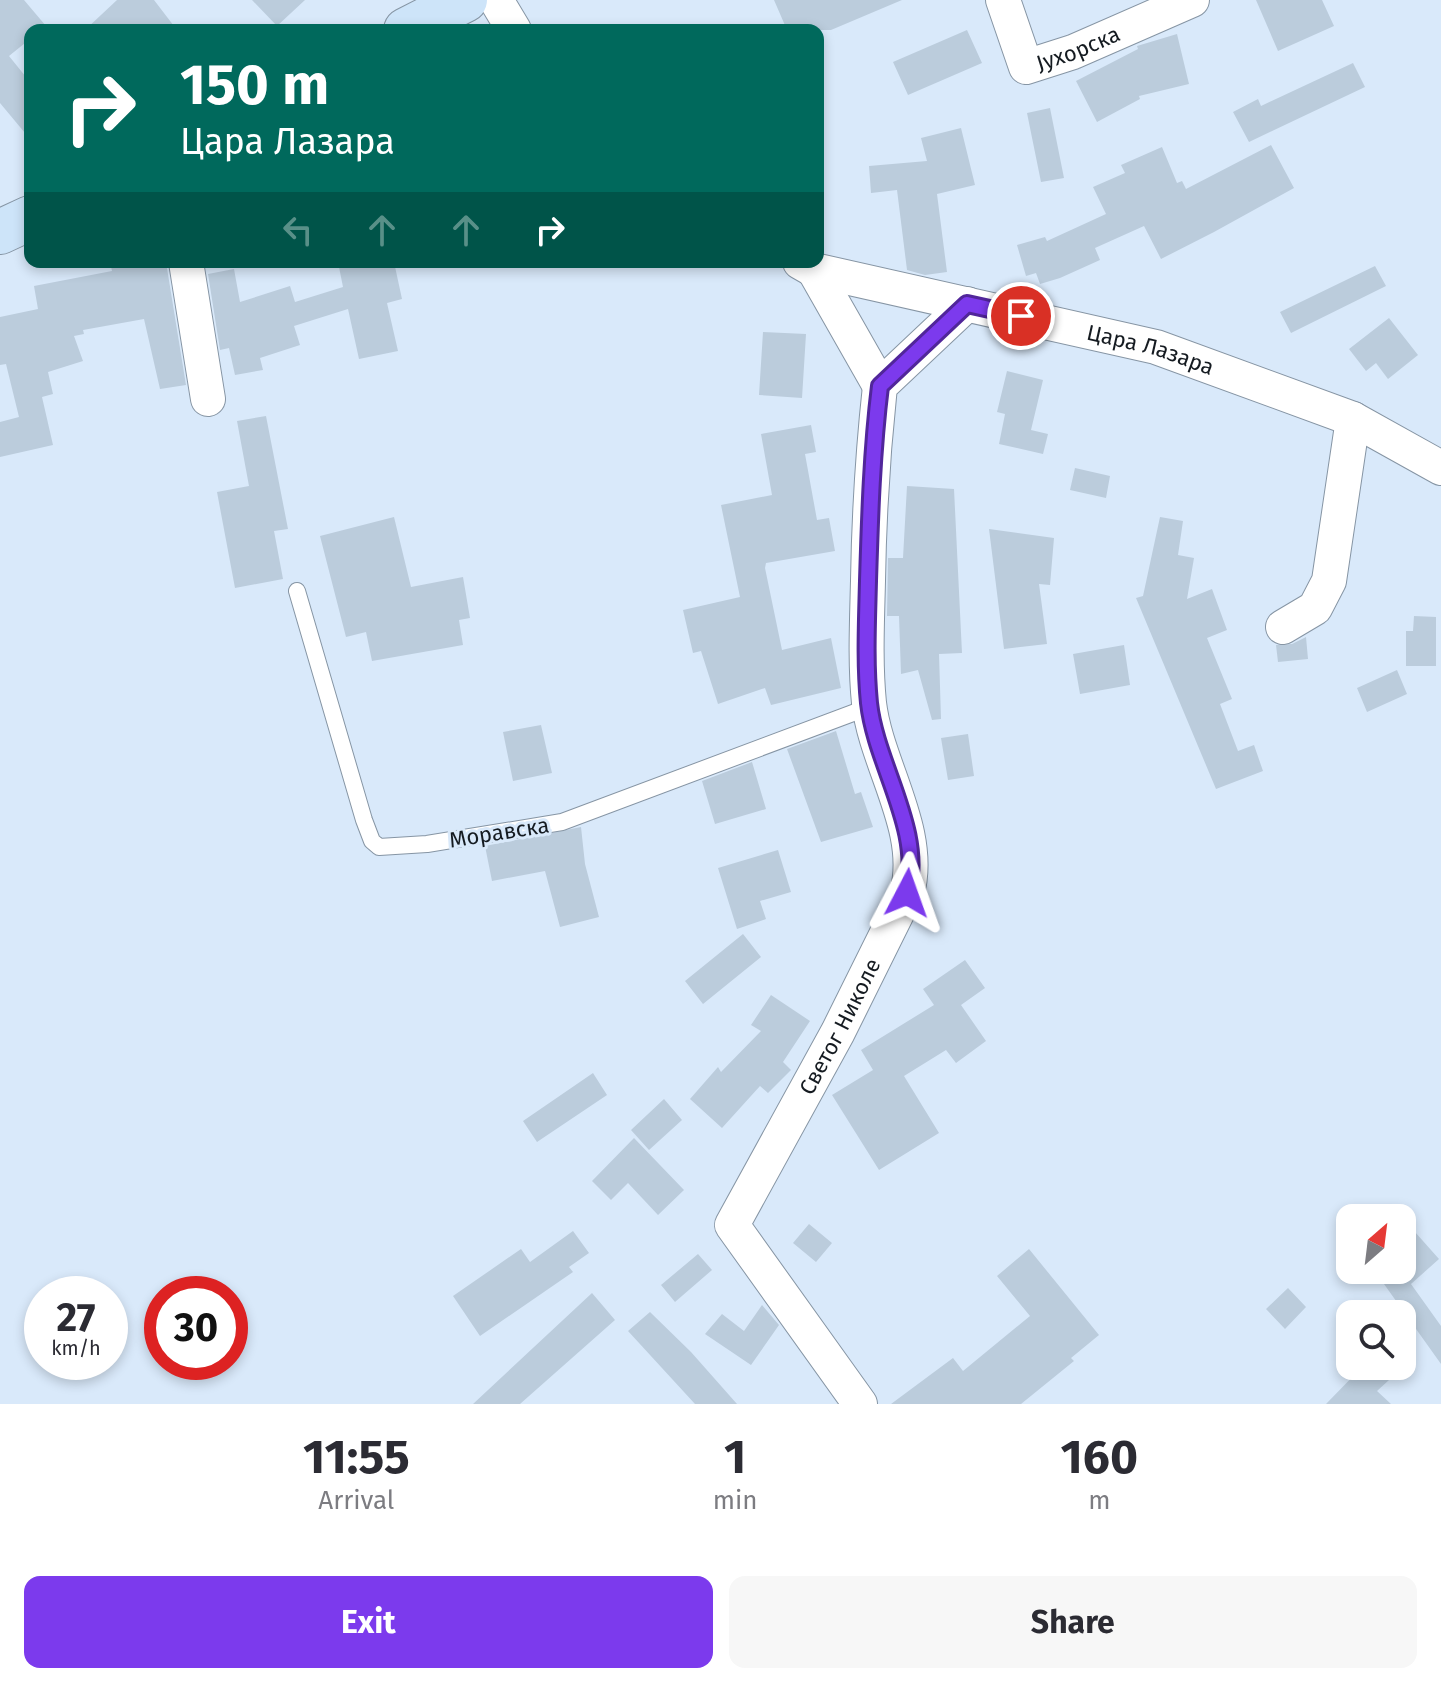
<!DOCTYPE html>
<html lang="en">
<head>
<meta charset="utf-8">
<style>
  :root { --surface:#fff; --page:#f7f7f7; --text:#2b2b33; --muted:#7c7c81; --accent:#7c3aed }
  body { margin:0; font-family:"Fira Sans",sans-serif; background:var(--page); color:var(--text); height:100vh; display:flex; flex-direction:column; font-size:30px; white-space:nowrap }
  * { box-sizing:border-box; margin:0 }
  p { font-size:26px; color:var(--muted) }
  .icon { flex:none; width:44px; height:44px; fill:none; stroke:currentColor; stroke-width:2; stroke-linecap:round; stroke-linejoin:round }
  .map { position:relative; height:1404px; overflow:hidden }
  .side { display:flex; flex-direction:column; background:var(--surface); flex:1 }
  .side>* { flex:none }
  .hud { position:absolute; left:24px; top:24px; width:800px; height:244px; border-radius:16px; box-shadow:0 4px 12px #0003; background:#00695c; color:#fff; overflow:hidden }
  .needle { width:52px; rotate:28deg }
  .tools { position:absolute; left:1336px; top:1204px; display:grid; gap:16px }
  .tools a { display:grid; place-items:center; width:80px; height:80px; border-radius:16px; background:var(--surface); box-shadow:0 4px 12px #0003; font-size:40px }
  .speed { position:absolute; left:24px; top:1276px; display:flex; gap:16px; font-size:40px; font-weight:700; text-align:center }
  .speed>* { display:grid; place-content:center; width:104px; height:104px; border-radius:50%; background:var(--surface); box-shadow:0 4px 12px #0003; line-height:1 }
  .speed small { font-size:20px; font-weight:400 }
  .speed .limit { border:12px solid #d22; background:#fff; color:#111 }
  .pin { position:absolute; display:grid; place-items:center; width:68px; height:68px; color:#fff; margin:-34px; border:4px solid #fff; border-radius:50%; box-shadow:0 2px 8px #0007 }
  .me { position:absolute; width:88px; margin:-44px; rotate:4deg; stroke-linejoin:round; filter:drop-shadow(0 0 6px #0008) }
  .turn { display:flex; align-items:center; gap:28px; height:168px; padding:0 24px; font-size:36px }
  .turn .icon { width:104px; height:104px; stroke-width:2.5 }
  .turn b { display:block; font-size:56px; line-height:68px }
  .lanes { display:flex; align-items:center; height:76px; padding:0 24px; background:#0003; justify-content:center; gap:40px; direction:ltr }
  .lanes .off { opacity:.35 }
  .eta { display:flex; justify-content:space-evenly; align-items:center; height:136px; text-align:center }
  .eta b { font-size:48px; font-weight:700; line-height:56px }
  .cta { display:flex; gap:16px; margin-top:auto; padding:16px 24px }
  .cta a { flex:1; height:92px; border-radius:16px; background:var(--accent); color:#fff; font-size:32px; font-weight:700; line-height:92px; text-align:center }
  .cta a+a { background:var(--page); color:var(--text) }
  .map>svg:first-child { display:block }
  .building { fill:#bbccdc }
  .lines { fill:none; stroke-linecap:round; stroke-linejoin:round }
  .lane-casing { stroke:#8695a4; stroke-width:18 }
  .street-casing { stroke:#8695a4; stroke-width:36 }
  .secondary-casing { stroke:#8695a4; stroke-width:46 }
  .lane { stroke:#fff; stroke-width:16 }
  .street { stroke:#fff; stroke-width:34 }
  .secondary { stroke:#cde4f9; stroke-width:44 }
  .route-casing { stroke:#51269a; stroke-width:20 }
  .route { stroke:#7c3aed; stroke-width:14 }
  .labels { text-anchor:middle; stroke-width:6; stroke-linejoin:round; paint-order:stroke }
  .street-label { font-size:22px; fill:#151b21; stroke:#d9e9fa }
</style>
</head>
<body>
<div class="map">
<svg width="1441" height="1404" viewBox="0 0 1441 1404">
  <rect width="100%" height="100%" fill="#d9e9fa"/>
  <path class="building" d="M0 0H24L46 26 41 30H30V39L9 56 30 82V139L0 103Z
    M117 0H154L177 30H85Z
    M252 0H305L277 26Z
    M774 0H902L831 30H787Z
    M1256 0H1322L1334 26 1278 51Z
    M967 30 982 63 908 95 893 62Z
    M1177 34 1189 84 1139 96 1140 99 1097 122 1076 81 1138 49 1137 46Z
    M1353 63 1365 87 1249 142 1233 112 1258 99 1261 106Z
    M1050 108 1064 178 1041 182 1027 113Z
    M961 128 975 185 937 194 947 272 925 275 907 270 897 190 871 193 869 166 927 161 921 138Z
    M1271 145 1294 188 1214 232 1161 259 1144 226 1095 248 1100 260 1060 278 1040 284 1036 273 1026 276 1017 245 1045 237 1047 241 1106 214 1093 187 1125 173 1121 165 1162 147 1177 183 1182 181 1186 189Z
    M110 262H166L186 385 160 389 144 319 83 330 84 334 74 336 83 361 48 372 53 394 42 397 53 445 0 457V422L19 417 6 364 0 365V317L38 309 34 286 112 271Z
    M338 262H394L402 299 387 303 398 351 359 359 348 309 294 326 300 345 260 358 263 370 235 375 229 348 220 350 208 274 234 269 240 302 290 286 295 302 343 287Z
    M1375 266 1386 286 1291 333 1280 312Z
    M1389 318 1418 355 1388 379 1376 363 1366 371 1349 349Z
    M763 332 806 334 802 398 759 395Z
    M1007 371 1043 380 1031 430 1048 434 1043 454 999 444 1005 414 997 412Z
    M266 416 288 529 274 531 283 579 235 588 217 492 249 486 237 421Z
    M811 425 816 452 805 454 817 520 829 518 835 551 766 563 765 568 782 650 831 638 841 688 771 705 765 688 718 704 701 651 693 653 683 610 740 597 721 505 772 495 761 434Z
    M1075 468 1110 476 1106 498 1070 490Z
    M907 486 954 489 962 653 939 654 941 719 932 720 918 670 901 674 899 616H887L888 558H903Z
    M394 517 411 587 463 577 470 618 459 620 463 645 372 661 366 632 346 637 320 536Z
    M1160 517 1183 521 1178 555 1194 558 1187 599 1212 589 1227 630 1207 638 1232 699 1220 704 1238 751 1254 745 1263 771 1216 789 1136 598 1143 596Z
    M989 529 1054 538 1050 585 1039 584 1047 644 1004 649Z
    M1414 616 1436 617V666H1406V631H1413Z
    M1306 637 1308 659 1278 662 1276 645 1292 644Z
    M1124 645 1130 685 1080 694 1073 654Z
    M1397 670 1407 694 1367 712 1357 688Z
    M541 725 552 773 513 781 503 732Z
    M836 731 855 794 861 792 873 827 821 842 787 749Z
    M968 734 974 776 948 780 941 738Z
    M752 762 766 809 715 824 702 781Z
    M581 827 585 864 599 917 560 927 545 871 492 881 485 846Z
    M778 850 791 892 760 901 766 919 737 929 718 868Z
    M743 934 761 957 703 1004 685 981Z
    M965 960 985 988 961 1005 986 1041 956 1063 946 1050 904 1076 939 1133 879 1170 832 1095 873 1070 861 1050 934 1005 923 989Z
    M771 995 810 1021 783 1062 791 1070 768 1093 760 1086 722 1128 690 1099 718 1067 721 1072 761 1031 751 1025Z
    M593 1073 607 1095 537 1142 523 1121Z
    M664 1099 682 1120 649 1150 631 1130Z
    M634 1138 684 1190 658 1215 628 1183 611 1200 592 1181Z
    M809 1224 832 1243 816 1262 793 1243Z
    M573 1231 589 1253 569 1267 573 1272 480 1336 453 1296 521 1249 530 1262Z
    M1415 1232 1439 1259 1411 1284 1441 1326V1364L1374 1270H1402V1244Z
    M1029 1249 1099 1335 1071 1358 1074 1361 1021 1404H891L953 1358 963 1371 1030 1316 997 1276Z
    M698 1254 712 1270 675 1302 661 1285Z
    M1288 1288 1306 1307 1285 1329 1266 1309Z
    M592 1293 615 1320 520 1404H473Z
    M762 1305 779 1325 751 1365 705 1334 722 1314 744 1331Z
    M650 1312 691 1352 737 1404H695L628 1331Z
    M1363 1366H1375L1389 1380 1377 1391 1391 1404H1326Z"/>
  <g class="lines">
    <g class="lane-casing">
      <path id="lane" d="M297 591 364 820 372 841 379 847 427 844 562 822 869 707"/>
    </g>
    <g class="street-casing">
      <g id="street">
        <path d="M496 0 514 30"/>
        <path id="s1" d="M1003 0 1026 67 1073 52 1192 0"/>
        <path d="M186 262 208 399"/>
        <path id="s2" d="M800 262 814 270 1156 347 1353 419 1441 468"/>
        <path d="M814 270 880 386"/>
        <path d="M1283 627 1315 608 1329 581 1353 419"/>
        <path id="s3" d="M860 1404 732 1225 838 1032 907 893C924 830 876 765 869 703 865 663 867 622 868 581 869 515 873 451 880 386L967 304"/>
      </g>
    </g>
    <g class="secondary-casing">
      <path id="secondary" d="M406 30 465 0
        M0 232 30 218"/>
    </g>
    <use href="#lane" class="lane"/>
    <use href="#street" class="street"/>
    <use href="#secondary" class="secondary"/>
  </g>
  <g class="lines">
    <g class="route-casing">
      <path id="route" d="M907 893C924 830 876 766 869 703 865 663 867 622 868 581 870 515 872 451 880 386L967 304 1021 316"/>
    </g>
    <use href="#route" class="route"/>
  </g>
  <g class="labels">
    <g class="street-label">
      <text dy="8" stroke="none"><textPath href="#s1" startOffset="126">Јухорска</textPath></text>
      <text dy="8" stroke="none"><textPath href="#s2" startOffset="362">Цара Лазара</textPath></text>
      <text transform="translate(499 832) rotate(-9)" y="8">Моравска</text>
      <text dy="8" stroke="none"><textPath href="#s3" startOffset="446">Светог Николе</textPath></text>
    </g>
  </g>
</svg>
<div class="tools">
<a><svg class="needle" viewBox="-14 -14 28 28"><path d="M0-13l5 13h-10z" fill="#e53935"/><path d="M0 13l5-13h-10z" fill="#7c7c81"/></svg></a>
<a><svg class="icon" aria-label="search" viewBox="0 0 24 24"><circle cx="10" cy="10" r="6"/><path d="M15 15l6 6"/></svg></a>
</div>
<div class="speed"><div>27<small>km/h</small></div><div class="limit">30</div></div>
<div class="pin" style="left:1021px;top:316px;background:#d93025"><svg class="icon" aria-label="arrive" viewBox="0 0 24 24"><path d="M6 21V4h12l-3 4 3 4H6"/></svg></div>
<svg class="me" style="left:907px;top:893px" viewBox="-20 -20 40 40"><path d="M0-17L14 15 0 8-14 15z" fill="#7c3aed" stroke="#fff" stroke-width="4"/></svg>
<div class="hud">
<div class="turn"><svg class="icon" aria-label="right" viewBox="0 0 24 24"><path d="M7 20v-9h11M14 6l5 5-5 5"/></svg><div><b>150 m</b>Цара Лазара</div></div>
<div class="lanes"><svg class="icon off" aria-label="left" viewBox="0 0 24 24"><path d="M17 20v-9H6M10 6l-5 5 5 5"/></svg><svg class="icon off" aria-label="ahead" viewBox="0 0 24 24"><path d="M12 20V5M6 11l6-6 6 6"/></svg><svg class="icon off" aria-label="ahead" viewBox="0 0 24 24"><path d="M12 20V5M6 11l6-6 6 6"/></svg><svg class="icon" aria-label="right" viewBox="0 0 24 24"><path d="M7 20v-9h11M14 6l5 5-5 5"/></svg></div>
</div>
</div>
<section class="side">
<div class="eta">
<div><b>11:55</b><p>Arrival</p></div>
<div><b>1</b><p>min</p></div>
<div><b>160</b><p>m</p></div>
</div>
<div class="cta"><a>Exit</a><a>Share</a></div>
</section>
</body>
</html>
